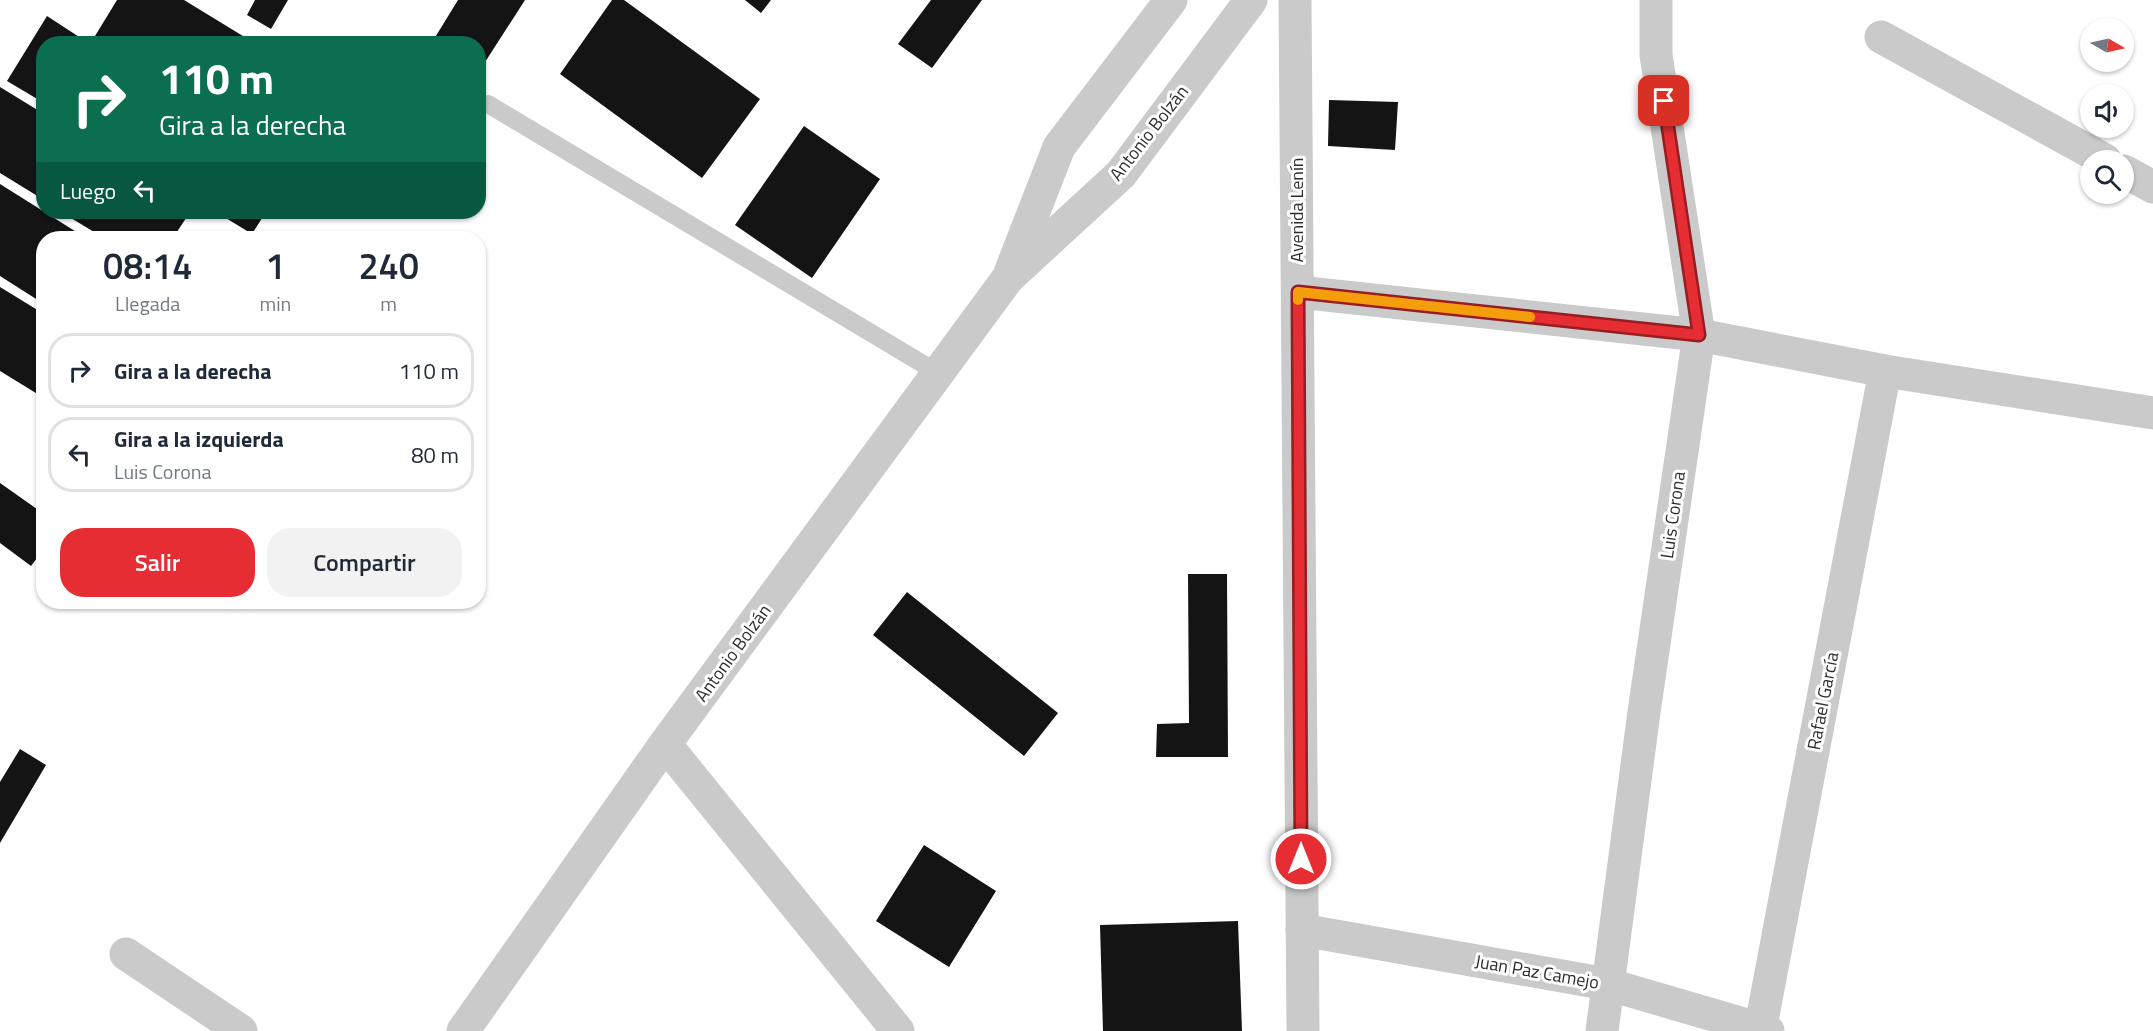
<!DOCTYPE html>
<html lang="es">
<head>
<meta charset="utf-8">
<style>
  :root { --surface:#fff; --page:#f2f2f3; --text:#1f2937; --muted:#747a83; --line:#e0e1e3; --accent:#e62d33 }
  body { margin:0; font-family:"Titillium Web",sans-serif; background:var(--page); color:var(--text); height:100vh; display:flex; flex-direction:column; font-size:22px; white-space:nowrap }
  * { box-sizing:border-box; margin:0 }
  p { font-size:20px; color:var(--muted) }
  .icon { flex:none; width:33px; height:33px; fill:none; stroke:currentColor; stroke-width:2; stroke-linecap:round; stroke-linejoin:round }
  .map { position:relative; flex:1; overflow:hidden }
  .drawer { position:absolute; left:36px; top:231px; width:450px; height:378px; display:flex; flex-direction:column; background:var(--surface); border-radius:24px; box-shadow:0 2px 4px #0004 }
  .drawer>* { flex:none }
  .top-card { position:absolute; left:36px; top:36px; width:450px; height:183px; border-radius:24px; box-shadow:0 2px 4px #0004; background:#0b6e4f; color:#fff; overflow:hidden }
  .needle { width:39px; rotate:99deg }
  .controls { position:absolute; left:2080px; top:18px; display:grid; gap:12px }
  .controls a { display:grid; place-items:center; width:54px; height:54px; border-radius:50%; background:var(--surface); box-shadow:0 2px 4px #0004; font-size:30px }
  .pin { position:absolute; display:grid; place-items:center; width:51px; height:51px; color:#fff; margin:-26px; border-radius:12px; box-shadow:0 3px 9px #0006 }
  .me { position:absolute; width:66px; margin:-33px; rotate:0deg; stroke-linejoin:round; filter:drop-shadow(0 0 4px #0008) }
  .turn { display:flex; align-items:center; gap:21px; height:126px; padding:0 24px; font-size:27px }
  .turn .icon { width:78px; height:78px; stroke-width:2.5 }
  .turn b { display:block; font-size:42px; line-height:51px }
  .then { display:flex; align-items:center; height:57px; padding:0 24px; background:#0003; gap:12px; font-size:22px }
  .eta { display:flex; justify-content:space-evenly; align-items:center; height:102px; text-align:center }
  .eta b { font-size:36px; font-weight:600; line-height:42px }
  .button { display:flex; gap:12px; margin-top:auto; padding:12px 24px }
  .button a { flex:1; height:69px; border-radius:24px; background:var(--accent); color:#fff; font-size:24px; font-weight:600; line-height:69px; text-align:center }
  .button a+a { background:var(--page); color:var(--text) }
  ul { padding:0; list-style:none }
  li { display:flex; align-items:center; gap:18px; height:75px; margin:0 12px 9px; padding:0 12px; border:3px solid var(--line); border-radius:24px }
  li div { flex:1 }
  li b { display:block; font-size:22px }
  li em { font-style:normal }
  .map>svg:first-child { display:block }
  .building { fill:#141414 }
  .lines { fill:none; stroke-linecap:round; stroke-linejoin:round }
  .service { stroke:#cacaca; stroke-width:18 }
  .minor { stroke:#cacaca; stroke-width:33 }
  .tertiary { stroke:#cacaca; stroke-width:33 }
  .route-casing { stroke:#961d21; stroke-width:15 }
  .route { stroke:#e62d33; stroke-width:10 }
  .slow { stroke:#f59e0b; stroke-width:10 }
  .labels { text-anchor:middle; stroke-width:6; stroke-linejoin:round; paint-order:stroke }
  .street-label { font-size:18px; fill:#2d2d2d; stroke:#fff }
</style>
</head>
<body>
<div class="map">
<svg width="2153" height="1031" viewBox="0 0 2153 1031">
  <rect width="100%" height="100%" fill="#fff"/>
  <path class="building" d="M117 0H184L256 44H107L95 36Z
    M255 0H288L271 29 247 15Z
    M458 0H525L478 73V44H431Z
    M612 0H624L760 99 702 178 560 74Z
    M745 0H771L761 13Z
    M931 0H982L932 68 898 44Z
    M47 16 90 44H44V103L7 81Z
    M0 87 44 114V200L0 173Z
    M1329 100 1398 102 1395 150 1328 146Z
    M804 126 880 179 812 278 735 225Z
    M0 184 86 238H44V304L0 276Z
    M61 212H190L173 238H104Z
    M216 212H266L252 234Z
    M0 287 44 314V398L0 371Z
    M0 483 44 514V549L31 566 0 543Z
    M1188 574H1227L1228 757H1156L1157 724 1189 723Z
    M907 592 1058 713 1024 756 873 635Z
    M344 602H362L358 609Z
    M20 749 46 765 0 843V782Z
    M924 845 996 891 949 967 876 921Z
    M1238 921 1242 1031H1103L1100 925Z"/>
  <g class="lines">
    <path class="service" d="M488 104 938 373"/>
    <path class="minor" d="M1171 0 1059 147 1008 278 1121 174 1251 0
      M1881 37 2105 160
      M2124 171 2153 187
      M1298 292 1699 335 1885 371 2153 413
      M665 744 898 1031
      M1302 930 1607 984 1768 1031
      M126 954 241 1031
      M463 1031 665 744 1008 278
      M1602 1031 1644 712 1699 335 1656 55V0
      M1760 1031 1885 371"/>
    <path class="tertiary" d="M1295 0 1303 1031"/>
  </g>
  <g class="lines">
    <g class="route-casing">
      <path id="route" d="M1301 859 1298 292 1699 335 1664 101"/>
    </g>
    <use href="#route" class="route"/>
    <path class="slow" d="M1298 300V292L1530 317"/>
  </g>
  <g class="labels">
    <g class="street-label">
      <text transform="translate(1149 133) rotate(-52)" y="6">Antonio Bolzán</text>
      <text transform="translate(1297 210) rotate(-90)" y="6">Avenida Lenín</text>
      <text transform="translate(1673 515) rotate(-82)" y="6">Luis Corona</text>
      <text transform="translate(733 653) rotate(-54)" y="6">Antonio Bolzán</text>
      <text transform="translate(1823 701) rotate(-79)" y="6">Rafael García</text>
      <text transform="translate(1537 972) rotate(10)" y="6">Juan Paz Camejo</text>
    </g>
  </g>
</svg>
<div class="controls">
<a><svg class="needle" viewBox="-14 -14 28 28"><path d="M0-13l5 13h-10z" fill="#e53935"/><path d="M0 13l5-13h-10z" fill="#747a83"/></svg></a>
<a><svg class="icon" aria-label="sound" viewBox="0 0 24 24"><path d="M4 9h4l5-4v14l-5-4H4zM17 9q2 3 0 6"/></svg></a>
<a><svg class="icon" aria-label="search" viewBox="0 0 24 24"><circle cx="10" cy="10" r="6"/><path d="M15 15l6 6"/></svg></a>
</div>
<div class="pin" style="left:1664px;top:101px;background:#d93025"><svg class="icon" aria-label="arrive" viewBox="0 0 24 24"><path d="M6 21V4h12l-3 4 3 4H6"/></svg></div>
<svg class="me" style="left:1301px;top:859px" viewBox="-20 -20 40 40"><circle r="17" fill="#e62d33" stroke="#fff" stroke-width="3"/><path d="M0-11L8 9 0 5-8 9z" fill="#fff"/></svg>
<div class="top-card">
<div class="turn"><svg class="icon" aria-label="right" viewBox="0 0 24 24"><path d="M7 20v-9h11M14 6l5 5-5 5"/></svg><div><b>110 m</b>Gira a la derecha</div></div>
<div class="then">Luego<svg class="icon" aria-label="left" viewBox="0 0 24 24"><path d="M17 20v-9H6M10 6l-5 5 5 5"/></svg></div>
</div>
<section class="drawer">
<div class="eta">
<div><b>08:14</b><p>Llegada</p></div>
<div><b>1</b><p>min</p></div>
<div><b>240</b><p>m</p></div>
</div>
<ul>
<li><svg class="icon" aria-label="right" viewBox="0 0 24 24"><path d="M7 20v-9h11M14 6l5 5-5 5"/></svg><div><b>Gira a la derecha</b></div><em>110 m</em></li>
<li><svg class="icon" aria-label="left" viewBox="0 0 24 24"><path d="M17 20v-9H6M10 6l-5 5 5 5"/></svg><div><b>Gira a la izquierda</b><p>Luis Corona</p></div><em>80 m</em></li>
</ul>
<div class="button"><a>Salir</a><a>Compartir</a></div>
</section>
</div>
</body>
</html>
